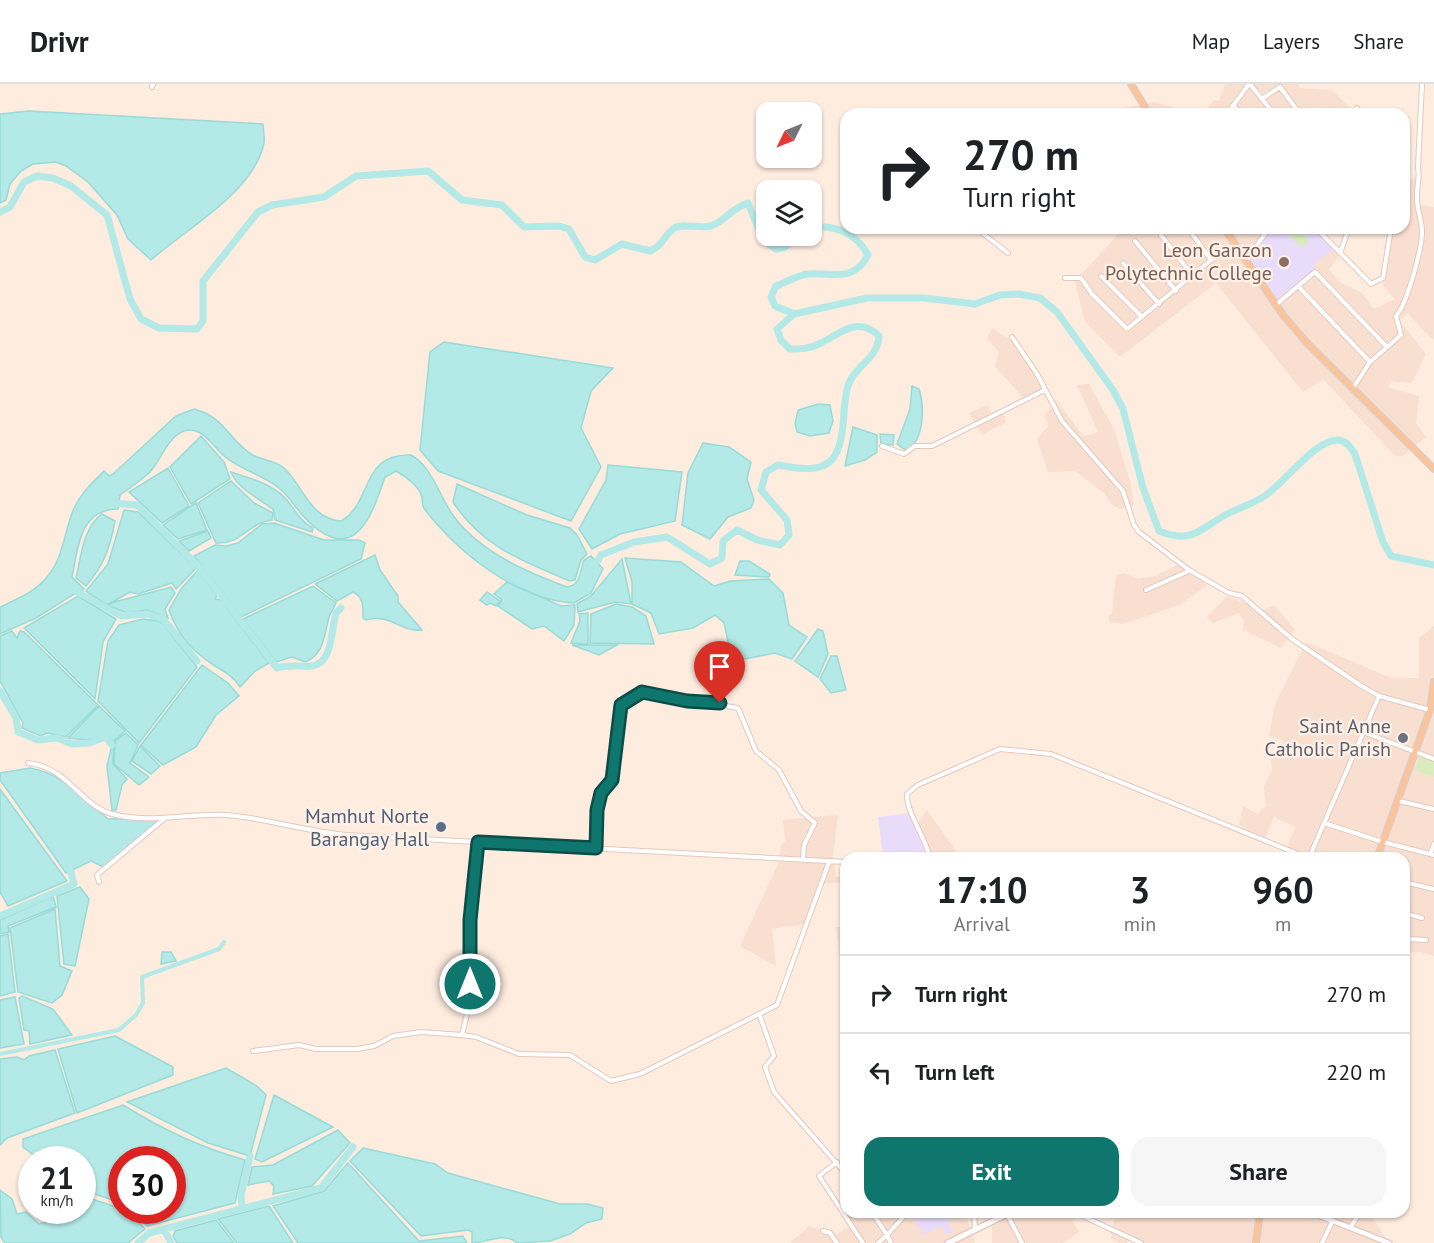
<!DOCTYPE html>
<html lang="en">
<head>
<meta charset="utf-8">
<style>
  :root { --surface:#fff; --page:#f6f6f6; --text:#202124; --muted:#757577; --line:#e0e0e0; --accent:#0f766e }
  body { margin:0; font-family:"PT Sans",sans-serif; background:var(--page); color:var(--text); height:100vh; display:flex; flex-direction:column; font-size:22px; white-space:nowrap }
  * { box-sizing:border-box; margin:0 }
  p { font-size:20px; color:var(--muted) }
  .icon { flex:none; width:33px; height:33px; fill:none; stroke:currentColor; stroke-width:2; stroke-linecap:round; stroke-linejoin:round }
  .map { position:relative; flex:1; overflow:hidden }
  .sheet { position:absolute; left:840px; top:768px; width:570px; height:366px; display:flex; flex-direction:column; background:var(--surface); border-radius:18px; box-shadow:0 2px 4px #0004 }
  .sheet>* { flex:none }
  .guide { position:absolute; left:840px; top:24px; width:570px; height:126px; border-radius:18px; box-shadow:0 2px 4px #0004; background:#fff; color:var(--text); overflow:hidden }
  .needle { width:39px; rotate:227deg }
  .buttons { position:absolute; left:756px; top:18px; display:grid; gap:12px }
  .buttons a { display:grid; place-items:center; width:66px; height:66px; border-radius:12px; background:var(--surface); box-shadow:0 2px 4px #0004; font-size:30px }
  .speed { position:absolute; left:18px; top:1062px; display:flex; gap:12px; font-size:30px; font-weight:700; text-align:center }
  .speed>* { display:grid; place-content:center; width:78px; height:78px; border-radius:50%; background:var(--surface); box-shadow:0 2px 4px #0004; line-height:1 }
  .speed small { font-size:15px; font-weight:400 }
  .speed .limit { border:9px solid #d22; background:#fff; color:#111 }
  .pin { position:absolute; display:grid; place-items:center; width:51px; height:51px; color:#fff; margin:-62px -26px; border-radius:50% 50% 50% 0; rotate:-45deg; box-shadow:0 0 6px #0007 }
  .pin .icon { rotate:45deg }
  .me { position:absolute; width:66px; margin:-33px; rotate:0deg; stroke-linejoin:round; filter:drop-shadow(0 0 4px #0008) }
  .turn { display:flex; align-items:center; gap:21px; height:126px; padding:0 24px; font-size:27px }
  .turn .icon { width:78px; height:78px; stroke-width:2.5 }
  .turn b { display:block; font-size:42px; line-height:51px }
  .eta { display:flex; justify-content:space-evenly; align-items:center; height:102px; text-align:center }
  .eta b { font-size:36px; font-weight:600; line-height:42px }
  .action { display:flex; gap:12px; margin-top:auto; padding:12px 24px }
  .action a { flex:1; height:69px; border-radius:18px; background:var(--accent); color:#fff; font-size:24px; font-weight:600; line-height:69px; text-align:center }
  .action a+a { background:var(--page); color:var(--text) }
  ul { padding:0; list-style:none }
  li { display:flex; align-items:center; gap:18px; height:78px; padding:0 24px; border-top:2px solid var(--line) }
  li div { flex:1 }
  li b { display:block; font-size:22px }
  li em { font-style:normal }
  header { display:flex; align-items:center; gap:36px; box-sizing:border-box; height:84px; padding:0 30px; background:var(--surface); border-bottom:2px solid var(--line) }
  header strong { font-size:28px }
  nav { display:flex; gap:33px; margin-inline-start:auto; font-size:21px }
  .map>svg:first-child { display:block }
  .residential { fill:#f8dfd0 }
  .education { fill:#e9dcfa }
  .green { fill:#daecbd }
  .water { fill:#b3e9e6; stroke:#98dbd8; stroke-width:1.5 }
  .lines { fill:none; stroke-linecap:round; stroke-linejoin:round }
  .canal { stroke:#b3e9e6; stroke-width:4 }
  .river { stroke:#b3e9e6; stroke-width:7 }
  .minor-casing { stroke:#e4c8be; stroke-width:6 }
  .tertiary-casing { stroke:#e4c8be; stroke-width:7 }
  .secondary-casing { stroke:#eac7ba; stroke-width:8 }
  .primary-casing { stroke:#d9cdcb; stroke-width:8 }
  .minor { stroke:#fff; stroke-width:4 }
  .tertiary { stroke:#fff; stroke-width:4.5 }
  .secondary { stroke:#fff; stroke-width:5 }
  .primary { stroke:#ffc395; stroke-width:5 }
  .route-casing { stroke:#0a4d48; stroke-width:15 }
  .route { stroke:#0f766e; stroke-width:10 }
  .education-dot { fill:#8d6e63; stroke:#fff1e7; stroke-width:2 }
  .worship-dot { fill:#6b7280; stroke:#fff1e7; stroke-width:2 }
  .service-dot { fill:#5c6f8a; stroke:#fff1e7; stroke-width:2 }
  .labels { text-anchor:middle; stroke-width:4.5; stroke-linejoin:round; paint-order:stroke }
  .education-label { font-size:20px; fill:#785e54; stroke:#fff1e7; text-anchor:end }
  .worship-label { font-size:20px; fill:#5b616d; stroke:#fff1e7; text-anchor:end }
  .service-label { font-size:20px; fill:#4e5e75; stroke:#fff1e7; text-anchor:end }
</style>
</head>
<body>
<header>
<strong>Drivr</strong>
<nav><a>Map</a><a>Layers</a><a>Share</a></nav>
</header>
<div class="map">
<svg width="1434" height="1159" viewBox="0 0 1434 1159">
  <rect width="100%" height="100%" fill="#feecdf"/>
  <path class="residential" d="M1225 0H1298L1300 4 1332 6 1356 30H1203L1214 16 1219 17Z
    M1155 18 1194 30H1105L1123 24Z
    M1404 95H1416L1421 121 1434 123V254L1432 255 1408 230 1399 236 1426 270 1412 299 1391 297 1388 303 1419 312 1416 339 1426 353 1403 372H1395L1323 295 1303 308 1216 199 1120 273 1085 238 1075 197 1124 144H1145L1149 150 1159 144H1322L1319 148 1341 169 1329 185 1339 198 1361 208 1374 225 1394 215 1383 200 1395 144H1404Z
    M992 244 1015 259 1045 306 1024 315 995 282 999 268 987 254Z
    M1089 300 1114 345 1131 400 1134 421 1120 425 1112 421 1104 409 1075 387 1048 388 1037 355 1048 342 1045 332 1056 315 1083 352 1098 348 1077 301Z
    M987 321 992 330 1003 325 1006 338 982 351 969 329Z
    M1178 481 1208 501 1179 521 1124 540 1110 538 1108 533 1112 529 1116 491 1124 489 1138 495 1155 492Z
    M1227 512 1263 526 1274 521 1295 546 1281 564 1243 546 1244 537 1239 529 1213 539 1207 533Z
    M1434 542V872L1419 868 1404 869V774H1277L1284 771 1295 743 1274 733 1265 755 1245 748 1239 740 1243 722 1258 730 1262 724 1266 723 1264 702 1272 686 1271 674 1284 657 1269 652 1275 620 1306 558 1391 594H1419V554Z
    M927 726 961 774H896Z
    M838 731 833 772 836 793 846 792V798L823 800 805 840 772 845 776 882 740 862 779 778 781 760 785 757 783 736Z
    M836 843H846V885L840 878Z
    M846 1122V1128H965L975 1159H790L809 1142 838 1150 851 1141 841 1124Z
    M1016 1128H1379L1373 1134 1387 1156 1393 1159H1136L1130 1155 1127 1159H1119L1111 1155 1115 1130 1086 1131 1072 1137 1079 1148 1063 1159H992V1142Z"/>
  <path class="education" d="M1270 144H1317L1334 165 1314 180 1316 183 1279 216 1250 175Z
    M910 729 923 758 925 772 915 774 911 769 883 771 878 733Z
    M910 1128H960L961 1130 948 1138 953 1148 946 1151 941 1142 924 1151Z"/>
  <path class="green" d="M1294 144 1310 156 1302 164 1288 150Z
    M1420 672 1434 678V693L1415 686Z"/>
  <path class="water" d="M29 27 263 40C263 45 265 53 264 59 254 108 186 145 151 176L128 155 117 131 88 98 66 82 56 78 33 80 21 87 10 100 6 116 0 119V30Z
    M444 258 613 284 591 307 581 344 601 383 571 437 438 387 420 366 430 268Z
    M912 302 919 305C925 324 924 355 907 367L897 360 910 325Z
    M818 320 830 321 833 337 829 349 810 352 797 348 795 340 798 326Z
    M194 325C225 333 228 355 251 370 262 377 276 376 285 385 303 402 311 436 341 437 373 419 360 369 411 371 433 383 440 415 455 434 482 469 527 488 567 503 582 500 579 489 584 476L591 472 603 485 591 509 574 519C516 515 460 470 425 426 421 421 423 418 422 413 419 402 405 392 396 387L385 393C372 431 355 482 309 438 298 428 291 414 279 404 262 390 240 386 224 372 213 362 201 341 184 347 167 353 161 377 149 389 140 397 130 404 120 411L118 425C80 425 78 463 72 493L84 505 79 510H74L36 534 0 550V523C17 515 35 508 47 493 62 476 64 452 71 432 77 413 91 400 104 387L109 392 113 390 176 332Z
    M853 343 877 351V368L865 376 845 382Z
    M880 350 894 351 893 361 881 360Z
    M201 352 224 378 230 395 191 420 170 383Z
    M703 359 729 363 751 378 747 395 754 416 751 424 728 433 710 455 682 441 688 389Z
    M608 381 682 388 675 437 620 450 592 465 579 445 606 396Z
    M168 384 189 422 162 439 129 408Z
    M231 388C249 394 270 399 284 413 294 423 300 438 313 444L312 448 275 436 273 425C259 415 237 404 231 388Z
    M231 397 254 419 273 429 272 436C249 438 241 461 216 459L198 419Z
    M457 400 527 431 570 444 577 451 587 470 581 476 575 496 570 497C524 478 481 462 453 418Z
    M196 419 207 446 178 455 163 441Z
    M124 426 138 428 196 484 176 505 172 499 138 510 130 508 107 521 86 507 108 480Z
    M102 430 115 437C110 464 104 481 86 502L76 494C81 473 83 443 102 430Z
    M274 439 324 456H359L365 459 361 475 241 533 194 472 215 461 226 462 238 459 262 440Z
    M208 447 211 454 189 467 179 457Z
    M375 471 380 486 398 512V518L422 546C403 549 390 529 366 536L363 534C363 523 364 513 353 508L337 517 315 500Z
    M625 474 681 478 714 502 730 497 769 495 783 509 789 541 807 553 792 575 775 569 745 575 729 562 724 539 715 531 693 544 659 550 651 529 632 520V498Z
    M622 475 631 520 615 518 578 528 577 520 591 512Z
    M740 477H749L770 490 769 493 735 491Z
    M198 486 217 511 215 515 221 516 269 579 255 587 240 603C234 593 225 588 215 582 192 567 178 552 169 526L181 505Z
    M507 498 561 522 575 521 574 541 564 557 544 542 532 545 498 522 502 516 494 510Z
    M313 502 336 519C333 526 329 530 328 537 324 554 323 571 305 578L292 573 276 578 243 535Z
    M171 503 175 509 165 525 168 534 147 526 127 529 109 522 111 519Z
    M487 508 500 517 496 522 490 519 487 521 480 516Z
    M78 512 116 535 103 558 95 615 24 544Z
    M616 520 632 523 646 532 654 560 590 559 591 530Z
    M588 529V560L571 559 580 537 579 530Z
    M143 535 159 537 164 541 197 583 139 659 98 617 108 557 119 541Z
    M818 545 823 547 828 570 818 593 795 577Z
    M12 547 17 554 20 547 24 548 98 621 66 653 47 649 41 652 22 644 23 639 0 597V552Z
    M572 561H617L599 571Z
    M831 572H837L846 606 831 609 820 595Z
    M202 581 228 599 239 612 216 631 196 663 163 681 141 661Z
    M99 622 125 647 114 657 113 680 127 695 122 701 116 726H112L107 682 112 661 105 652 108 651 87 656 68 654Z
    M126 649 138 661 130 679 149 693 139 701 114 680 115 657Z
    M140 662 160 682 151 690 132 677Z
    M30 684C62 689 84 715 108 735L162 734 104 783 91 777 66 789 0 696V689Z
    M0 705 67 797 8 822 0 808Z
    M80 803 89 815 75 882 64 880 57 812Z
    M53 812 56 823 8 842 9 848 0 850V836Z
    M55 825 60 882 72 887 62 911 52 919 18 908 10 844Z
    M8 850 15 908 0 912V852Z
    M162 868H171L176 877 161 880Z
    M22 912 53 925 72 951 30 960 29 947 24 946 19 914Z
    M15 913 24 960 0 964V916Z
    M115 952 173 983V991L77 1029 58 965Z
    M55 966 75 1029 7 1054 0 1061V975L17 973 24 976 29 972Z
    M226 984 257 1002 266 1011 250 1072 208 1059 127 1018Z
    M274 1011 333 1043 262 1078 255 1075Z
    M123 1021C164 1046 199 1063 245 1076L235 1119 147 1142 132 1127 172 1126V1076H122L121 1119 83 1106 82 1076 39 1075 23 1063V1055Z
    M338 1046 350 1059 312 1102 273 1110 274 1102 269 1097 248 1101 252 1083 273 1081Z
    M363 1064 435 1080 448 1089 560 1120H587L603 1124 602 1135 586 1139 570 1150 550 1157 517 1159C504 1147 487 1159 472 1159V1148L468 1146 421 1152 350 1077Z
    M348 1079 419 1157 463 1152 467 1159H298L273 1122 324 1107Z
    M0 1106 12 1115 17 1130 26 1128 39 1140 48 1138 54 1127 82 1126 83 1112 128 1127 145 1145 128 1159H5L1 1153Z
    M269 1122 293 1159H237L218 1135Z
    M216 1136 234 1159H177L173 1152 175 1147Z"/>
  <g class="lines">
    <path class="canal" d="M0 970 119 946 136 931 143 919 142 893 219 865 224 858"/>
    <path class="river" d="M0 128 10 123 24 98 37 92 53 94 71 102 107 131 130 215 141 235 159 244 197 245 203 237V197L258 128 272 121 324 113 356 92 428 87 462 116 502 121 524 143 559 142 569 145 585 173 595 176 622 160 650 167C665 160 663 152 673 145 683 138 700 145 711 142 724 138 730 125 748 119L763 156 776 165 785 163 799 152
      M794 230 775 222 771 213 776 202C786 198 798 191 808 190 834 188 853 199 868 171 857 150 835 140 812 144
      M112 419 137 421 199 483 277 584C289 580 299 583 311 582 333 580 331 546 336 529L341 524
      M593 485 601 471 634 458 667 453 710 480 722 474 723 457 737 446 757 456 780 461 789 451 787 436 761 406 766 388 778 381C828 391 841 382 844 329 845 319 845 306 850 297 860 278 877 275 879 252 857 231 840 250 819 260 809 265 800 265 790 265L781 256 777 245 794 230 867 214H924L975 220 1000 211 1019 210 1040 214 1057 228 1113 306 1123 325 1143 404 1159 447C1193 461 1200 444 1229 429 1241 423 1255 419 1266 411 1284 399 1316 355 1338 356 1347 357 1350 363 1355 370L1383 458 1391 472 1434 481
      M72 505 121 532 147 530 163 535 197 577
      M0 607 16 634 18 648 38 656 57 654 72 660 89 659 106 653 112 661
      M0 832 74 800 71 788
      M242 1123 241 1111 250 1072
      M164 1145 171 1159
      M138 1159 149 1149 321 1104 353 1063"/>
    <g class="minor-casing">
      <path id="minor" d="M1250 0 1274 30
        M152 3 153 0
        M1263 14 1280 3 1300 30
        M1233 21 1241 30
        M1227 30 1249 0
        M1352 30 1357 24
        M976 144 1008 169
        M1188 144 1211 176
        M1259 144 1264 151
        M1316 144 1371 200 1383 194 1391 144
        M1161 151 1193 192
        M1135 157 1176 207
        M1340 169 1349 144
        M1246 177 1269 144
        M1123 179 1159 220
        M1101 192 1142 233
        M1065 194H1081L1092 210 1127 245 1211 176 1235 161
        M1298 202 1315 188 1386 262
        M1276 221 1298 202 1370 278
        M1012 253 1037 290 1062 337 1123 407 1134 441 1139 448 1189 486 1229 509 1242 512 1292 555 1360 601 1379 612 1430 626
        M1353 304 1370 278 1401 251 1396 232C1407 221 1422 164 1422 148 1422 135 1416 124 1417 111 1417 100 1420 94 1418 83L1422 0
        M882 362 904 370 915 362H932L1045 306
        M1146 506 1189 487
        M1363 648 1434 675
        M28 679C68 683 80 721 112 730 148 740 189 729 226 731 267 734 306 748 347 751L846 778
        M1399 717 1434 725
        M1324 739 1383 758 1434 771
        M596 764 597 726 601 709 612 696 619 628 621 621 642 608 738 624 756 667 779 686 801 727 815 739 804 761 803 776
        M1430 770 1434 760
        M930 774C926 754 906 728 907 710L918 701 1000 665 1051 670 1308 774
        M1309 774 1379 612
        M99 798 97 791 165 734
        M1404 798 1434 805
        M1404 829 1422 834
        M1404 855 1426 856
        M470 917 490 918
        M760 932 774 972 765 983 774 1008 846 1090
        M462 951 476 953 519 970 570 971 611 997 640 990 777 921 829 778
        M253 967 299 961 316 965H357L374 962 393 952 421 948 462 951 470 917V835L478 758
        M837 1078 819 1092 863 1159
        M872 1128 887 1151 878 1159
        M974 1128 975 1146
        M1074 1128 1141 1159
        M1007 1130 1022 1159
        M1350 1144 1360 1128
        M823 1147 830 1149 837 1159
        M891 1159 887 1151 906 1130
        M1322 1159 1332 1138"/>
    </g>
    <g class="tertiary-casing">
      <path id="tertiary" d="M1310 1128 1389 1159"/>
    </g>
    <g class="secondary-casing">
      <path id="secondary" d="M948 1159 1011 1128"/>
    </g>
    <g class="primary-casing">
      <path id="primary" d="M1131 0 1149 30
        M1224 144 1283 231 1308 260 1434 385
        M1377 774 1430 626 1434 598
        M1256 1159 1260 1128"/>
    </g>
    <use href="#minor" class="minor"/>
    <use href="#tertiary" class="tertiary"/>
    <use href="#secondary" class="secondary"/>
    <use href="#primary" class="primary"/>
  </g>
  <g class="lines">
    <g class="route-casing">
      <path id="route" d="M470 900V836L478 758 596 764 597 726 601 709 612 696 621 621 642 608 687 617 720 619"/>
    </g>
    <use href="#route" class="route"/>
  </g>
  <circle class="education-dot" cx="1284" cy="178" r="6"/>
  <circle class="worship-dot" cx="1403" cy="654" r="6"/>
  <circle class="service-dot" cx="441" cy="743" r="6"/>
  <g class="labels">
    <g class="education-label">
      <text x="1272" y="173">Leon Ganzon<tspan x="1272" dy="23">Polytechnic College</tspan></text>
    </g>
    <g class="worship-label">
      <text x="1391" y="649">Saint Anne<tspan x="1391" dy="23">Catholic Parish</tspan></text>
    </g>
    <g class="service-label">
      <text x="429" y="739">Mamhut Norte<tspan x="429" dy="23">Barangay Hall</tspan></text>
    </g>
  </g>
</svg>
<div class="buttons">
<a><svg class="needle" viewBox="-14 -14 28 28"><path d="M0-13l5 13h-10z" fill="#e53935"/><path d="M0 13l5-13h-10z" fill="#757577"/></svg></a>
<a><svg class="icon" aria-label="layers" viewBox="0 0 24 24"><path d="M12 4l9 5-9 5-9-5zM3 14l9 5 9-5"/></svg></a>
</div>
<div class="speed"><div>21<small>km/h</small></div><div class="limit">30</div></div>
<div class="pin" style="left:720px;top:619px;background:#d93025"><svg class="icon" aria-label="arrive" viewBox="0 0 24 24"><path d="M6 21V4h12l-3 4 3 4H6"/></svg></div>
<svg class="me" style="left:470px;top:900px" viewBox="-20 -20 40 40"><circle r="17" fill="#0f766e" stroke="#fff" stroke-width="3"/><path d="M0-11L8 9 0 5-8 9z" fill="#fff"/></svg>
<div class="guide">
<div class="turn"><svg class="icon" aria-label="right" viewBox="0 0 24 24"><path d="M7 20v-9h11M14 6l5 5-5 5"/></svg><div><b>270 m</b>Turn right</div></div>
</div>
<section class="sheet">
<div class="eta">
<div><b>17:10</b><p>Arrival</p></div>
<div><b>3</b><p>min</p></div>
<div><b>960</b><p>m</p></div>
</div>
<ul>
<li><svg class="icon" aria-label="right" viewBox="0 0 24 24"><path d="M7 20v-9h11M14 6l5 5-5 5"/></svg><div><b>Turn right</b></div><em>270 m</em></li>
<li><svg class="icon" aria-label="left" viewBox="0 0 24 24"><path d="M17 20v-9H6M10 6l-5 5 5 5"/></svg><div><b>Turn left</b></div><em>220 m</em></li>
</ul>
<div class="action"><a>Exit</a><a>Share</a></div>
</section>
</div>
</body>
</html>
